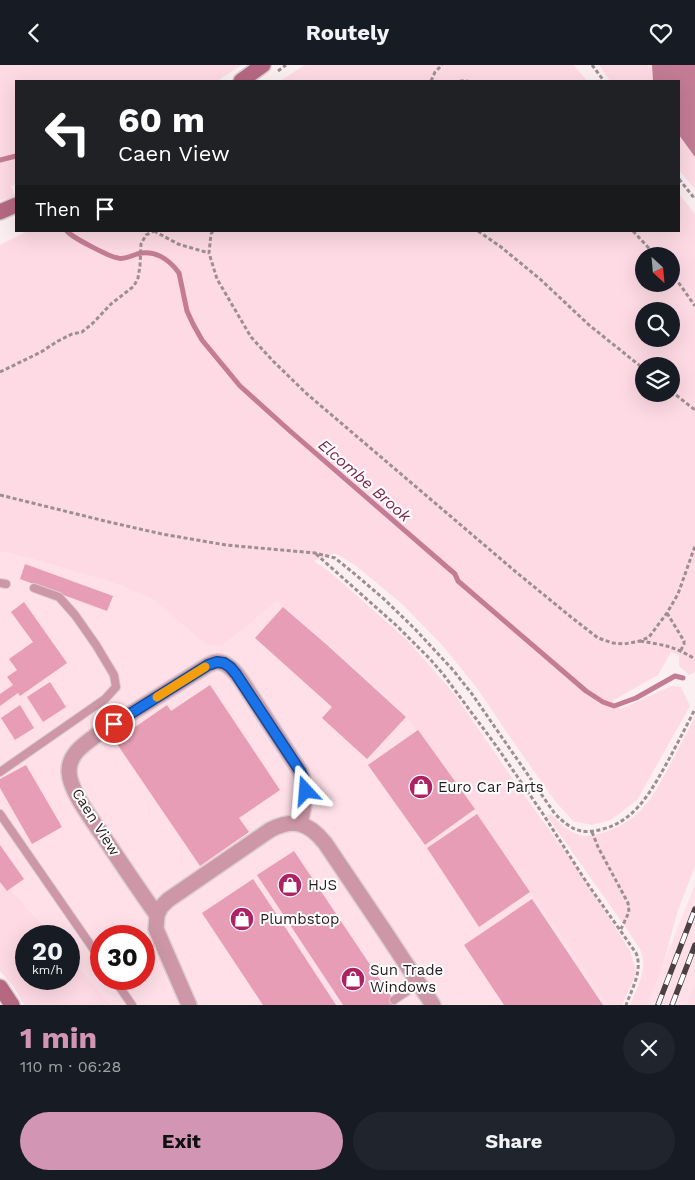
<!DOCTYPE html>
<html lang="en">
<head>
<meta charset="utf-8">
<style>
  :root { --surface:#171b24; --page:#20242c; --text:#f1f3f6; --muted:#9ea1a6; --accent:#d295b3 }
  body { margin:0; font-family:"Work Sans",sans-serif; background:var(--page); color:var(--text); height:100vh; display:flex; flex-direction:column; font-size:19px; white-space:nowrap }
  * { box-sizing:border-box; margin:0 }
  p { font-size:16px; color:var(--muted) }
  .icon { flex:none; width:28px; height:28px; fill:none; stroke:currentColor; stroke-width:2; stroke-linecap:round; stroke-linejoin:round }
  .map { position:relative; height:940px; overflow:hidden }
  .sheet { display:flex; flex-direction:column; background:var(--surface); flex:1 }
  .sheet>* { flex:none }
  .top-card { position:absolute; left:15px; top:15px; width:665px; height:152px; border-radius:0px; box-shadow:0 5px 20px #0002; background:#202124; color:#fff; overflow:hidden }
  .needle { width:32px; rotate:154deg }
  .tools { position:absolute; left:635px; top:182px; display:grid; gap:10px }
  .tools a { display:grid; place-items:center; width:45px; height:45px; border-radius:50%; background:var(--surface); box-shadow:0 5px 20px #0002; font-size:25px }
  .speed { position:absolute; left:15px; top:860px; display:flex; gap:10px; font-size:25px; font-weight:700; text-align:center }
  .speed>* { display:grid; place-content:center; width:65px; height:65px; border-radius:50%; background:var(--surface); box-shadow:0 5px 20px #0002; line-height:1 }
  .speed small { font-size:12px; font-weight:400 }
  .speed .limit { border:8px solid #d22; background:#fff; color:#111 }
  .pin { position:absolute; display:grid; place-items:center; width:42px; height:42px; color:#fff; margin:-21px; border:2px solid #fff; border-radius:50%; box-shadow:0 1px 5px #0007 }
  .me { position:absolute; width:55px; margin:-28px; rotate:341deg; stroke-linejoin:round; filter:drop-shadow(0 0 4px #0008) }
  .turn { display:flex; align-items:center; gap:18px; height:105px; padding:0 20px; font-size:22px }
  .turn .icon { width:65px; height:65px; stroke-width:2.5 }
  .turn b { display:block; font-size:35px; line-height:42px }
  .then { display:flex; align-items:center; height:48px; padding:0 20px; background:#0003; gap:10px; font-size:19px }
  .round { display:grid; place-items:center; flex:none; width:52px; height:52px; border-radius:26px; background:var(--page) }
  .summary { display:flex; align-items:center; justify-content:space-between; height:85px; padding:0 20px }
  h1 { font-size:30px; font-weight:700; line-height:38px; color:var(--accent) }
  .button { display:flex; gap:10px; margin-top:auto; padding:10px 20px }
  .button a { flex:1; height:58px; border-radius:30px; background:var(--accent); color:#111; font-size:20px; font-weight:700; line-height:58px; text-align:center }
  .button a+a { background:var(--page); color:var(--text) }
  header { display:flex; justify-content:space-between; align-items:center; height:65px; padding:0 20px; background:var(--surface); font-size:22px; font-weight:700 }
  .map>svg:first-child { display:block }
  .built { fill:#ffe0e9; fill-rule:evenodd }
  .green { fill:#fedae4; fill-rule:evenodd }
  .water { fill:#c37c94 }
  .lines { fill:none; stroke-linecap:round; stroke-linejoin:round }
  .stream { stroke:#c37c94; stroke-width:5 }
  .building { fill:#e79db5 }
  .lane-casing { stroke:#d9cdd0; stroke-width:10 }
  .street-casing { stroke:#d9cdd0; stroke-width:18 }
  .secondary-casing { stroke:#d9cdd0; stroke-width:18 }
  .path { stroke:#9b8f92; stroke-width:3; stroke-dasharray:4 2.5; stroke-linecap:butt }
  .lane { stroke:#cd97a7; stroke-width:8 }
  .street { stroke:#cd97a7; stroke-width:15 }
  .secondary { stroke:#b66883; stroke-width:15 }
  .rail-casing { stroke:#4b4043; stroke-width:5.5 }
  .rail { stroke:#fff; stroke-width:4; stroke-dasharray:11; stroke-linecap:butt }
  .route-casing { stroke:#114b97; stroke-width:12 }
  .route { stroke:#1a73e8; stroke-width:9 }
  .slow { stroke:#f59e0b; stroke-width:9 }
  .labels { text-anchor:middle; stroke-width:4; stroke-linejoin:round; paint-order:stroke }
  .poi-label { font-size:15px; fill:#261b1e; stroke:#fff; text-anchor:start }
  .street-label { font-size:15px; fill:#261b1e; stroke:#fff }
  .water-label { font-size:16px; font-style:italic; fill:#7b2649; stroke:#fff }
</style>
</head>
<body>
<header><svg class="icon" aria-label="back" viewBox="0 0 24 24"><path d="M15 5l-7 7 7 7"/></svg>Routely<svg class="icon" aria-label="heart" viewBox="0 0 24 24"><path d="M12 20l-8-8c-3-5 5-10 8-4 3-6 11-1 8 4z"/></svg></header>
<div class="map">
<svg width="695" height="940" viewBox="0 0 695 940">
  <rect width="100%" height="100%" fill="#fbeff2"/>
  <path class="built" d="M0 487 9 488 40 496 120 520 214 557 256 508 370 587 617 940H111L69 891V871H52L11 825 6 824 0 816ZM101 871H144V914H101Z
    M695 819V918L686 940H647Z"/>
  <path class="green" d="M0 0H242L217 16H16V119L11 121 15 131 0 136Z
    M305 0H574L587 16H280Z
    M599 0H652L653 16H610Z
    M679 70 695 92V124L679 105Z
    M679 129 695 149V607L689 610 679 601V590L671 587 658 610 612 636 621 644 671 621 681 622 690 641 637 735 611 755 592 760 573 756 555 736 510 672 477 623 442 580 402 539 355 500 335 488 314 496 331 508 407 575 455 630 519 723 581 809 630 886 636 905 634 913 622 940H607L579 897 451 711 403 647 348 596 277 536 221 581 206 579 153 534 120 520 40 496 9 488 0 487V180L28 166H679ZM644 191H671V219H644ZM644 246H671V274H644ZM644 301H671V329H644Z
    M695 652V801L677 848 663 900 647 940H630C636 924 648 905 641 887 639 881 634 876 631 870L547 751 551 749C558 756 565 764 574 768 584 773 595 771 605 767 642 754 652 733 670 700 678 684 687 668 695 652Z
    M0 816 6 824 11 825 52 871H26V914H69V891L111 940H24L13 921 0 906Z
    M695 918V940H686Z"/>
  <path class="water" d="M652 0H695V92L679 70V16H653Z"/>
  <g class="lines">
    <path class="stream" d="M0 95 16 91
      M67 166C71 172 110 192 118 193 124 195 131 191 137 189 154 184 169 194 179 208L187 246 193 259 202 275 240 321 290 366 455 509 458 516 586 626 603 637 614 641 636 633 675 611 683 613"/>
  </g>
  <path class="building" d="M25 499 113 531 107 546 20 514Z
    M24 537 67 598 20 631 18 628 0 641V629L13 620 7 612 17 605 9 594 33 577 11 547Z
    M283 542 327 580 406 652 367 694 322 653 332 642 255 573Z
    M50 617 66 642 43 657 27 632Z
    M210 620 280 725 239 753 249 767 200 801 115 676 167 640 171 646Z
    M20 640 34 663 15 675 1 653Z
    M418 665 475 744 425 780 368 700Z
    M26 700 62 762 32 779 0 723V714Z
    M477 749 530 827 479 862 427 783Z
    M0 780 24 814 7 826 0 817Z
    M294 786 397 940H343L257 810Z
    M253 814 283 859 336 940H263L202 848Z
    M532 834 603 940H504L464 880Z"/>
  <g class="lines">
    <g class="lane-casing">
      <path id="lane" d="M0 518 6 519
        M0 707 105 634 116 622 114 610 96 580 75 550 59 532 34 523
        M0 749 101 895
        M114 914 132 940
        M394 935 418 919"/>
    </g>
    <g class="street-casing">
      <path id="street" d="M157 850C139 825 122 799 105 774 94 757 69 726 69 706 69 688 86 678 98 669L208 600C211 599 214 597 216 597 228 596 237 609 243 618L300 706C309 726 304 739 300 759
        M189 940 156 864 157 850 161 842 168 835 270 765C294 753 308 757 325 778L385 867 433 940"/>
    </g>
    <g class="secondary-casing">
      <path id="secondary" d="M241 16 263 0
        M0 147 16 140
        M0 922 12 940"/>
    </g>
    <path class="path" d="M592 0 604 16
      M278 6 286 0
      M431 16 435 7 442 0
      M460 16H468
      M679 114 695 134
      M154 166 178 179 209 188
      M213 166 211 169 209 188 217 214 251 272 273 296 307 329 516 507 571 552 598 573 613 578 624 579 640 576 649 572 667 548 678 529 695 481
      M478 166 501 182 540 214 589 260 644 304
      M633 166 656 191
      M671 207 695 241
      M0 307 41 287 58 276 72 269 82 267 93 258 111 239 134 221 138 213 140 201 141 179 146 170 154 166
      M671 326 695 345
      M0 430 109 457 162 469 226 480 315 488 335 493 356 510 385 535 415 564 453 605 472 629 555 749C572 765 580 770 603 764 637 755 652 724 668 696 677 679 686 662 695 644
      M316 489 397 561 430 594 443 609 497 682 543 749 587 818 636 888C643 905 632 924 626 940
      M667 548 684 576V579L681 585
      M640 576C664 580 674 581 695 594
      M592 767 598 782 628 838 629 847 621 864"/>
    <use href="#lane" class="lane"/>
    <use href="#street" class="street"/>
    <use href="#secondary" class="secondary"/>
    <g class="rail-casing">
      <path id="rail" d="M658 940 695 844
        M672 940 695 880"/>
    </g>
    <use href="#rail" class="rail"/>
  </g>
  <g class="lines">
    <g class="route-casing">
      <path id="route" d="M114 659 208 600 217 597 224 598 230 602 236 609 300 706 305 716 306 726"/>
    </g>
    <use href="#route" class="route"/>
    <path class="slow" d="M157 632 205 602"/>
  </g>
  <defs>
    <g id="shop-disc" transform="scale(1.25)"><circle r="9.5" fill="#ad2262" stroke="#fff"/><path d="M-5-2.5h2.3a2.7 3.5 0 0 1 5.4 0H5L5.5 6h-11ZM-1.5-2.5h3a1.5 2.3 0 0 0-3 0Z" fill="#fff"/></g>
  </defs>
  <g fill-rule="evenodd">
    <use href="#shop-disc" x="421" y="722"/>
    <use href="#shop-disc" x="290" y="820"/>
    <use href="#shop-disc" x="242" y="854"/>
    <use href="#shop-disc" x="353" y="914"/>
  </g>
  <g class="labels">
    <g class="poi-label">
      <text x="438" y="727">Euro Car Parts</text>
      <text x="308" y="825">HJS</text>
      <text x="260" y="859">Plumbstop</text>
      <text x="370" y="910">Sun Trade<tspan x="370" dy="17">Windows</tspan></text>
    </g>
    <g class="street-label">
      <text transform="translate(96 757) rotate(58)" y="5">Caen View</text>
    </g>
    <g class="water-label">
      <text transform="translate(365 415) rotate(41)" y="6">Elcombe Brook</text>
    </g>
  </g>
</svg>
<div class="tools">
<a><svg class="needle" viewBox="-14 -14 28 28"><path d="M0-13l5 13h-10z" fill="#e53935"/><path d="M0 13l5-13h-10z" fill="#9ea1a6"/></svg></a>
<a><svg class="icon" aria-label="search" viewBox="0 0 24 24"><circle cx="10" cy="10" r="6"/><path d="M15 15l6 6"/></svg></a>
<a><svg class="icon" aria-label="layers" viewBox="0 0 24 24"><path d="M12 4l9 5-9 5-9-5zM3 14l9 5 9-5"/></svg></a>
</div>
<div class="speed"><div>20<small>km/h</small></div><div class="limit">30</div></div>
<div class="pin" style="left:114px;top:659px;background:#d93025"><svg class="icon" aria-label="arrive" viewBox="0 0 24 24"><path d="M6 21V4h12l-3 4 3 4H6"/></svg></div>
<svg class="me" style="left:306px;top:726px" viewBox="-20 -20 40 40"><path d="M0-17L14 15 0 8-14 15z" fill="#1a73e8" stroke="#fff" stroke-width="4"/></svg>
<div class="top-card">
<div class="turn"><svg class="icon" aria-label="left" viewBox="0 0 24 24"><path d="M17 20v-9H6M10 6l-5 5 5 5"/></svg><div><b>60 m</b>Caen View</div></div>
<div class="then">Then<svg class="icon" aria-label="arrive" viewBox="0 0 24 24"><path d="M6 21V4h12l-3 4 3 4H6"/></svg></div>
</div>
</div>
<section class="sheet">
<div class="summary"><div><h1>1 min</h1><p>110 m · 06:28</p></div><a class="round"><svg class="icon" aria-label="close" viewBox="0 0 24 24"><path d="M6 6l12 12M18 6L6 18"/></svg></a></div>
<div class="button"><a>Exit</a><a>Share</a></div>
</section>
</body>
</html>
